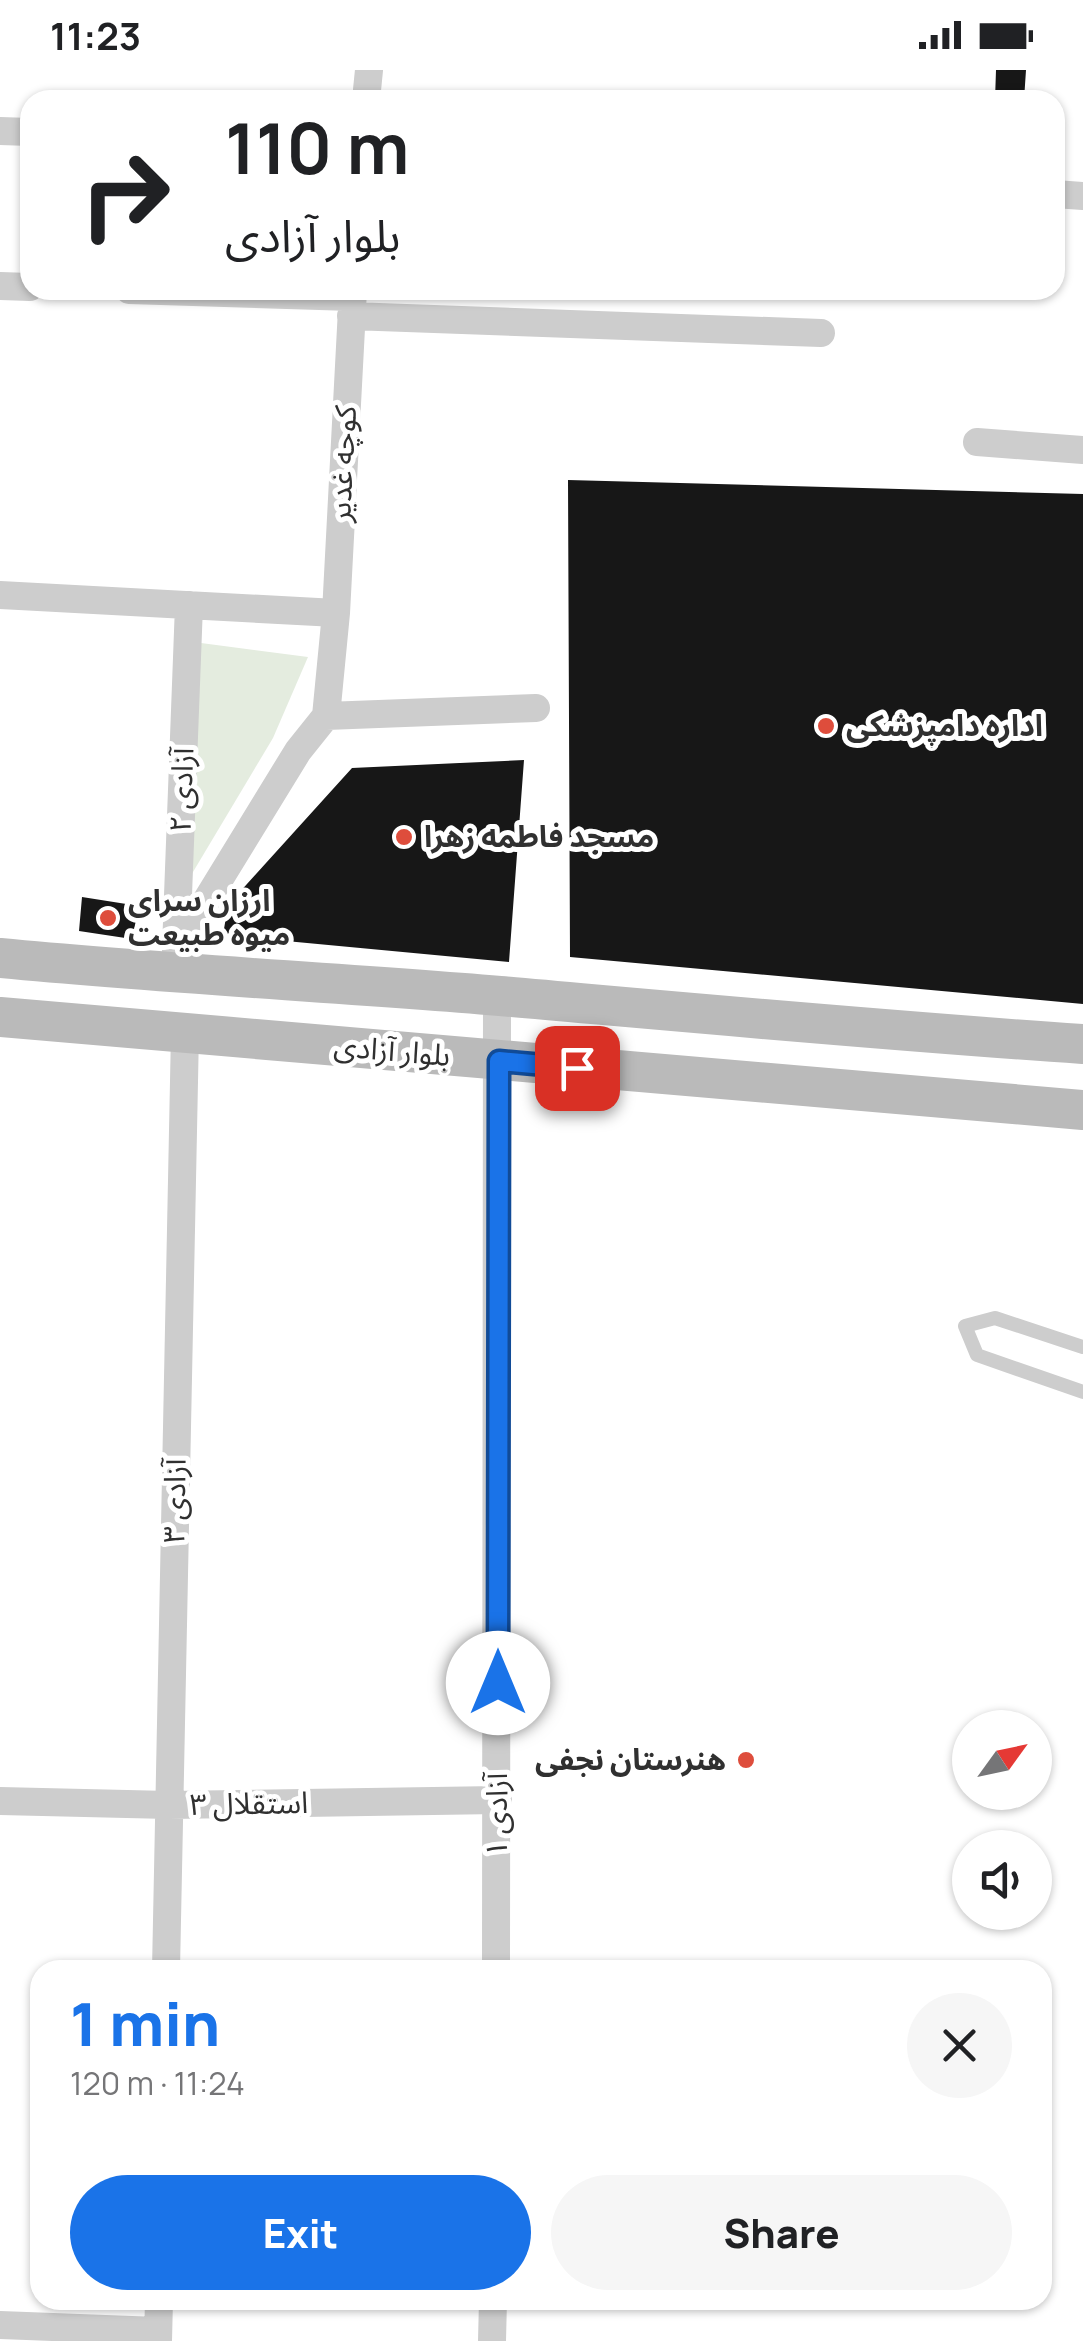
<!DOCTYPE html>
<html lang="en">
<head>
<meta charset="utf-8">
<style>
  :root { --surface:#fff; --page:#f6f6f6; --text:#202124; --muted:#757577; --accent:#1a73e8 }
  body { margin:0; font-family:Manrope,"Noto Sans Arabic",sans-serif; background:var(--page); color:var(--text); height:100vh; display:flex; flex-direction:column; font-size:38px; white-space:nowrap }
  * { box-sizing:border-box; margin:0 }
  p { font-size:32px; color:var(--muted) }
  .icon { flex:none; width:55px; height:55px; fill:none; stroke:currentColor; stroke-width:2; stroke-linecap:round; stroke-linejoin:round }
  .map { position:relative; flex:1; overflow:hidden }
  .sheet { position:absolute; left:30px; top:1890px; width:1022px; height:350px; display:flex; flex-direction:column; background:var(--surface); border-radius:30px; box-shadow:0 2px 8px #0004 }
  .sheet>* { flex:none }
  .banner { position:absolute; left:20px; top:20px; width:1045px; height:210px; border-radius:30px; box-shadow:0 2px 8px #0004; background:#fff; color:var(--text); overflow:hidden }
  .needle { width:65px; rotate:57deg }
  .controls { position:absolute; left:952px; top:1640px; display:grid; gap:20px }
  .controls a { display:grid; place-items:center; width:100px; height:100px; border-radius:50%; background:var(--surface); box-shadow:0 2px 8px #0004; font-size:50px }
  .pin { position:absolute; display:grid; place-items:center; width:85px; height:85px; color:#fff; margin:-42px; border-radius:20px; box-shadow:0 5px 15px #0006 }
  .me { position:absolute; width:110px; margin:-55px; rotate:0deg; stroke-linejoin:round; filter:drop-shadow(0 0 8px #0008) }
  .turn { display:flex; align-items:center; gap:35px; height:210px; padding:0 40px; font-size:45px }
  .turn .icon { width:130px; height:130px; stroke-width:2.5 }
  .turn b { display:block; font-size:70px; line-height:85px }
  .round { display:grid; place-items:center; flex:none; width:105px; height:105px; border-radius:52px; background:var(--page) }
  .overview { display:flex; align-items:center; justify-content:space-between; height:170px; padding:0 40px }
  h1 { font-size:60px; font-weight:800; line-height:75px; color:var(--accent) }
  .cta { display:flex; gap:20px; margin-top:auto; padding:20px 40px }
  .cta a { flex:1; height:115px; border-radius:60px; background:var(--accent); color:#fff; font-size:40px; font-weight:800; line-height:115px; text-align:center }
  .cta a+a { background:var(--page); color:var(--text) }
  .status { display:flex; justify-content:space-between; align-items:center; height:70px; padding:0 50px; background:var(--surface); direction:ltr }
  .status svg { height:28px; fill:currentColor }
  .map>svg:first-child { display:block }
  .green { fill:#e4ecdf }
  .building { fill:#171717 }
  .lines { fill:none; stroke-linecap:round; stroke-linejoin:round }
  .lane { stroke:#cdcdcd; stroke-width:14 }
  .street { stroke:#cdcdcd; stroke-width:28 }
  .secondary { stroke:#bababa; stroke-width:40 }
  .route-casing { stroke:#114b97; stroke-width:25 }
  .route { stroke:#1a73e8; stroke-width:18 }
  .poi-dot { fill:#de4d3c; stroke:#fff; stroke-width:4 }
  .labels { text-anchor:middle; stroke-width:10; stroke-linejoin:round; paint-order:stroke }
  .street-label { font-size:30px; fill:#303030; stroke:#fff }
  .poi-label { font-size:30px; font-weight:bold; fill:#303030; stroke:#fff; text-anchor:start }
</style>
</head>
<body>
<div class="status"><b>11:23</b><svg viewBox="0 0 49 12"><path d="M0 12V9h3v3zM5 12V6h3v6zM10 12V3h3v9zM15 12V0h3v12zM26 1h20v11H26zM47 4h2v5h-2z"/></svg></div>
<div class="map">
<svg width="1083" height="2271" viewBox="0 0 1083 2271">
  <rect width="100%" height="100%" fill="#fff"/>
  <path class="green" d="M201 573 308 587 273 668 187 812Z"/>
  <path class="building" d="M996 0H1026L1024 30H995Z
    M568 410 1083 424V934L570 887Z
    M524 690 509 892 223 865 228 835 352 698Z
    M82 827 139 836 132 869 79 861Z"/>
  <g class="lines">
    <path class="lane" d="M1083 1277 995 1248 965 1256 977 1285 1083 1322"/>
    <path class="street" d="M366 30 369 0
      M0 61 30 62
      M1055 124 1083 126
      M0 216 30 217
      M129 220 352 227
      M351 246 821 263
      M977 372 1083 380
      M0 525 336 543
      M326 646 536 638
      M176 878 189 535
      M176 880 298 681 326 646 336 543 353 220
      M0 1731 169 1735 498 1730
      M166 1900 185 962
      M496 1900 497 926
      M0 2255 158 2261
      M158 2271 159 2230
      M492 2271 493 2230"/>
    <path class="secondary" d="M0 888C166 904 333 912 500 926 694 943 888 961 1083 974
      M0 947 1083 1040"/>
  </g>
  <g class="lines">
    <g class="route-casing">
      <path id="route" d="M498 1613 499 991 577 998"/>
    </g>
    <use href="#route" class="route"/>
  </g>
  <g class="poi-dot">
    <circle cx="826" cy="656" r="10"/>
    <circle cx="404" cy="767" r="10"/>
    <circle cx="108" cy="848" r="10"/>
    <circle cx="746" cy="1690" r="10"/>
  </g>
  <g class="labels">
    <g class="street-label">
      <text transform="translate(343 394) rotate(-87)" y="10">کوچه غدیر</text>
      <text transform="translate(182 720) rotate(-88)" y="10">آزادی ۲</text>
      <text transform="translate(392 981) rotate(5)" y="10">بلوار آزادی</text>
      <text transform="translate(175 1431) rotate(-89)" y="10">آزادی ۳</text>
      <text transform="translate(249 1734) rotate(-1)" y="10">استقلال ۳</text>
      <text transform="translate(497 1745) rotate(-90)" y="10">آزادی ۱</text>
    </g>
    <g class="poi-label">
      <text x="846" y="666">اداره دامپزشکی</text>
      <text x="424" y="777">مسجد فاطمه زهرا</text>
      <text x="128" y="841">ارزان سرای<tspan x="128" dy="34">میوه طبیعت</tspan></text>
      <text x="726" y="1700" text-anchor="end">هنرستان نجفی</text>
    </g>
  </g>
</svg>
<div class="controls">
<a><svg class="needle" viewBox="-14 -14 28 28"><path d="M0-13l5 13h-10z" fill="#e53935"/><path d="M0 13l5-13h-10z" fill="#757577"/></svg></a>
<a><svg class="icon" aria-label="sound" viewBox="0 0 24 24"><path d="M4 9h4l5-4v14l-5-4H4zM17 9q2 3 0 6"/></svg></a>
</div>
<div class="pin" style="left:577px;top:998px;background:#d93025"><svg class="icon" aria-label="arrive" viewBox="0 0 24 24"><path d="M6 21V4h12l-3 4 3 4H6"/></svg></div>
<svg class="me" style="left:498px;top:1613px" viewBox="-20 -20 40 40"><circle r="19" fill="#fff"/><path d="M0-13L10 11 0 6-10 11z" fill="#1a73e8"/></svg>
<div class="banner">
<div class="turn"><svg class="icon" aria-label="right" viewBox="0 0 24 24"><path d="M7 20v-9h11M14 6l5 5-5 5"/></svg><div><b>110 m</b>بلوار آزادی</div></div>
</div>
<section class="sheet">
<div class="overview"><div><h1>1 min</h1><p>120 m · 11:24</p></div><a class="round"><svg class="icon" aria-label="close" viewBox="0 0 24 24"><path d="M6 6l12 12M18 6L6 18"/></svg></a></div>
<div class="cta"><a>Exit</a><a>Share</a></div>
</section>
</div>
</body>
</html>
